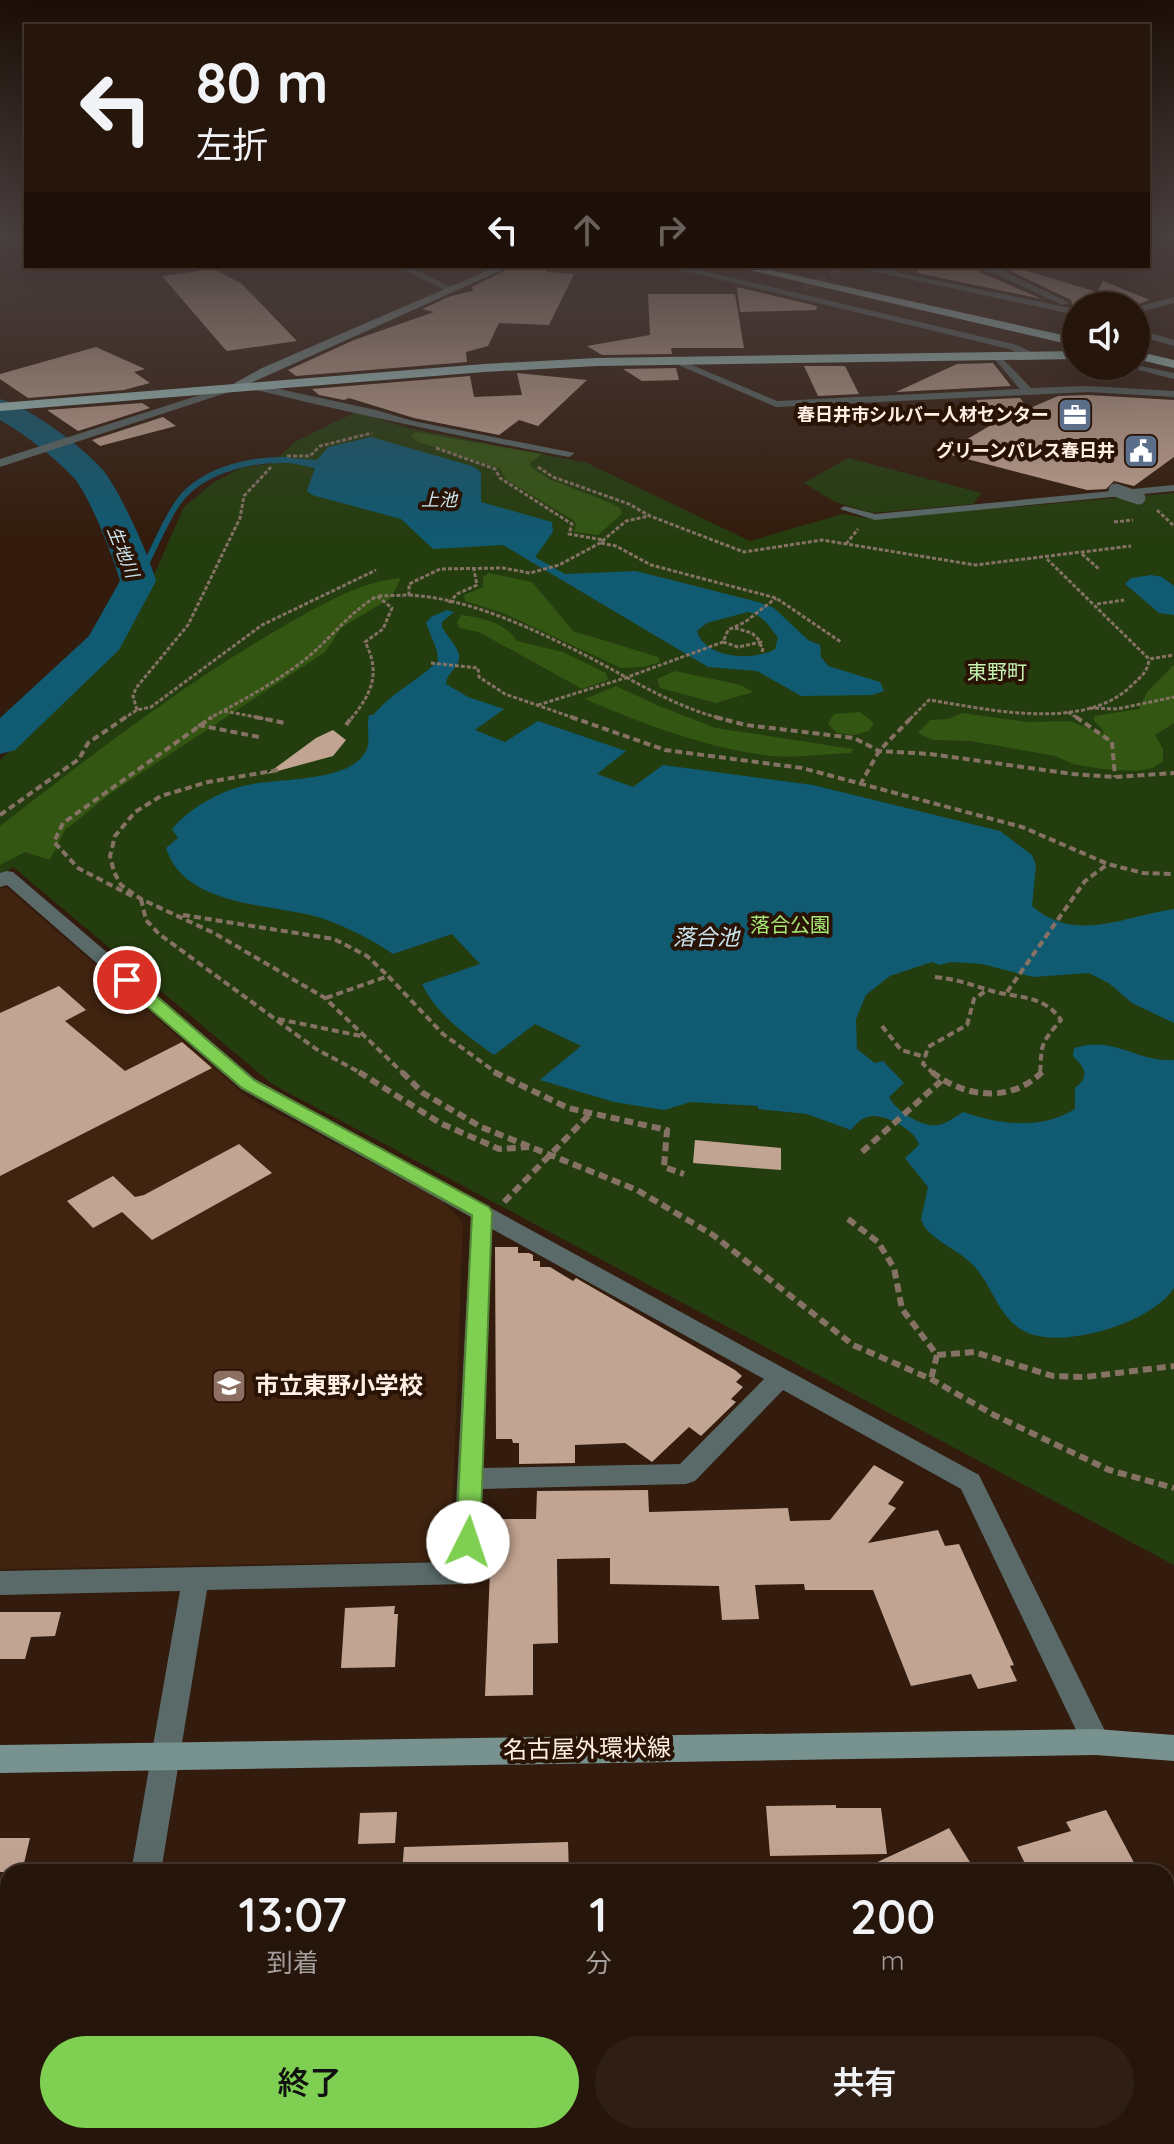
<!DOCTYPE html>
<html lang="ja">
<head>
<meta charset="utf-8">
<style>
  :root { --surface:#26150a; --page:#2e1e13; --text:#f1f3f6; --muted:#a49f9c; --line:#42342b; --accent:#7fd052 }
  body { margin:0; font-family:Quicksand,"Noto Sans JP",sans-serif; background:var(--page); color:var(--text); height:100vh; display:flex; flex-direction:column; font-size:30px; white-space:nowrap }
  * { box-sizing:border-box; margin:0 }
  p { font-size:26px; color:var(--muted) }
  .icon { flex:none; width:44px; height:44px; fill:none; stroke:currentColor; stroke-width:2; stroke-linecap:round; stroke-linejoin:round }
  .map { position:relative; flex:1; overflow:hidden }
  .details { position:absolute; left:0px; top:1864px; width:1174px; height:280px; display:flex; flex-direction:column; background:var(--surface); border-radius:24px 24px 0 0; box-shadow:0 8px 32px #0002,0 0 0 2px var(--line) }
  .details>* { flex:none }
  .hud { position:absolute; left:24px; top:24px; width:1126px; height:244px; border-radius:0px; box-shadow:0 8px 32px #0002,0 0 0 2px var(--line); background:#26150a; color:var(--text); overflow:hidden }
  .tools { position:absolute; left:1062px; top:292px; display:grid; gap:16px }
  .tools a { display:grid; place-items:center; width:88px; height:88px; border-radius:50%; background:var(--surface); box-shadow:0 8px 32px #0002,0 0 0 2px var(--line); font-size:40px }
  .pin { position:absolute; display:grid; place-items:center; width:68px; height:68px; color:#fff; margin:-34px; border:4px solid #fff; border-radius:50%; box-shadow:0 2px 8px #0007 }
  .me { position:absolute; width:88px; margin:-44px; rotate:4deg; stroke-linejoin:round; filter:drop-shadow(0 0 6px #0008) }
  .turn { display:flex; align-items:center; gap:28px; height:168px; padding:0 40px; font-size:36px }
  .turn .icon { width:104px; height:104px; stroke-width:2.5 }
  .turn b { display:block; font-size:56px; line-height:68px }
  .lanes { display:flex; align-items:center; height:76px; padding:0 40px; background:#0003; justify-content:center; gap:40px; direction:ltr }
  .lanes .off { opacity:.35 }
  .eta { display:flex; justify-content:space-evenly; align-items:center; height:136px; text-align:center }
  .eta b { font-size:48px; font-weight:600; line-height:56px }
  .button { display:flex; gap:16px; margin-top:auto; padding:16px 40px }
  .button a { flex:1; height:92px; border-radius:48px; background:var(--accent); color:#111; font-size:32px; font-weight:600; line-height:92px; text-align:center }
  .button a+a { background:var(--page); color:var(--text) }
  .map>svg:first-child { display:block }
  .built { fill:#412410 }
  .green { fill:#243d0e }
  .forest { fill:#335613 }
  .water { fill:#105a72; fill-rule:evenodd }
  .lines { fill:none; stroke-linecap:round; stroke-linejoin:round }
  .stream { stroke:#105a72; stroke-width:6 }
  .river { fill:#105a72; fill-rule:evenodd }
  .building { fill:#c2a492 }
  .street-tunnel { stroke:#523c2d; stroke-width:10; stroke-dasharray:10 5; stroke-linecap:butt }
  .path-far2 { stroke:#867265; stroke-width:3; stroke-dasharray:4 2; stroke-linecap:butt }
  .path-far1 { stroke:#867265; stroke-width:4; stroke-dasharray:7 4; stroke-linecap:butt }
  .path { stroke:#867265; stroke-width:6; stroke-dasharray:9 5; stroke-linecap:butt }
  .lane { fill:#596a68; fill-rule:evenodd }
  .street { fill:#596a68; fill-rule:evenodd }
  .secondary { fill:#789290; fill-rule:evenodd }
  .highway { fill:#a4cdca; fill-rule:evenodd }
  .street-bridge { stroke:#596a68; stroke-width:13 }
  .route { fill:#7fd052; stroke:#538735; stroke-width:2 }
  .labels { text-anchor:middle; stroke-width:8; stroke-linejoin:round; paint-order:stroke }
  .far-poi-label { font-size:18px; font-weight:bold; fill:#ffefe5; stroke:#291305; text-anchor:end }
  .far-water-label { font-size:18px; font-style:italic; fill:#cbe6f1; stroke:#291305 }
  .far-quarter-label { font-size:20px; fill:#c5f3b0; stroke:#291305 }
  .park-label { font-size:20px; fill:#a8e978; stroke:#291305 }
  .water-label { font-size:22px; font-style:italic; fill:#cbe6f1; stroke:#291305 }
  .near-poi-label { font-size:24px; font-weight:bold; fill:#ffefe5; stroke:#291305; text-anchor:start }
  .near-street-label { font-size:24px; fill:#ffefe5; stroke:#291305 }
</style>
</head>
<body>
<div class="map">
<svg width="1174" height="2144" viewBox="0 0 1174 2144">
  <rect width="100%" height="100%" fill="#331c0d"/>
  <path class="built" d="M6 887 247 1097 441 1200 463 1222 451 1550 438 1561 0 1569V889Z"/>
  <path class="green" d="M356 412 408 428 587 463 750 541 842 514 874 519 1174 493V1565L272 1084 13 867 0 877V760L92 671 122 635 141 604 184 507 213 483 241 468 271 464 296 441Z
    M848 458 982 493 973 504 872 513 835 502 804 483Z"/>
  <path class="forest" d="M415 432 542 454 530 463 531 467 549 479 611 503 620 508 622 514 598 535 574 532 576 524 573 520 505 479 501 469 416 441 411 437Z
    M489 573 532 582 573 631 658 657 660 662 644 667 621 668 503 613 465 601 464 595 483 587V577Z
    M401 578 391 598 342 627 325 652 114 791 65 830 50 860 25 852 0 865V826C93 754 187 681 289 623 325 603 359 582 401 578Z
    M461 615C482 618 505 622 517 641L563 652 606 673 608 680 582 689 479 632 459 628 457 622Z
    M1174 665V723L1155 735 1163 749V761L1153 768 1136 771 1102 769 1073 764 1055 756 971 741 933 740 918 733 930 720 948 719 962 713 1027 722 1070 721 1102 734 1104 731 1094 721V716L1139 709 1147 692Z
    M675 671 741 685 753 692 716 703 660 688 657 679Z
    M616 686 659 706 716 728 853 749 851 753C823 754 792 759 764 755 703 747 641 723 585 699Z
    M860 712 874 723 869 731 854 735 837 733 828 724 834 714Z"/>
  <path class="water" d="M371 437 472 466 481 472V502L552 522 553 532 535 557 565 574 636 571 758 602 774 608 808 640 820 645 821 657 828 666 880 682 884 691 872 695 801 696 757 671 708 667 503 545 433 549 401 519 312 495 307 491 315 468 286 462 289 458 317 460 328 447ZM748 612C763 615 769 626 778 638L775 649C753 662 704 658 697 631L707 623Z
    M1151 575 1162 577 1174 586V615L1159 613 1125 584 1131 578Z
    M447 610 454 612 442 622V627C447 636 457 646 459 655 461 667 446 673 446 684L468 697 504 709 475 730 505 742 538 721 626 751 597 774 633 787 663 765 813 785 1000 831 1032 855 1036 865 1032 906C1075 944 1125 916 1174 909V1023L1132 1003 1110 984 1089 973 1033 977 982 964 951 962 939 965 932 962 890 976 866 995 856 1019 857 1049 875 1063 883 1061 904 1083 889 1097C896 1111 922 1128 939 1125 947 1123 957 1116 963 1112 1001 1125 1041 1130 1075 1109V1088C1091 1076 1084 1067 1073 1056L1074 1048C1116 1035 1134 1062 1174 1060V1288C1152 1323 1059 1352 1022 1330 997 1314 993 1287 974 1266 960 1251 939 1244 925 1228L921 1219 928 1187 905 1158 919 1145C916 1131 888 1115 872 1116 862 1117 857 1123 851 1130L807 1114 758 1109V1106L691 1102 664 1110 614 1102 540 1080 581 1046 535 1024 494 1055C466 1035 437 1015 422 984L480 964 452 934 393 954C371 939 347 927 321 918 272 903 185 908 166 848L178 838 172 829C191 807 217 793 243 786 276 777 349 784 366 751 371 741 366 726 369 715H373C394 691 416 682 438 661L437 651 426 623 431 617Z"/>
  <g class="lines">
    <path class="stream" d="M138 581C150 557 161 530 175 507 197 471 248 459 287 460"/>
    <path class="river" d="M0 399C28 406 83 447 102 469 118 487 150 557 156 581L119 650 15 750 0 754V718L89 636 120 581C114 558 89 495 74 478 54 457 25 434 0 420Z"/>
  </g>
  <path class="building" d="M514 266H546L547 272 574 274 549 325 499 323 488 346 466 352 467 362 296 376 288 370 354 340 434 312 422 309 451 296 473 291 472 287Z
    M918 266H966L1042 299 917 273Z
    M1000 266H1011L1097 292 1103 281 1150 300 1133 306 1072 305 1071 300Z
    M213 269 241 283 297 341 227 351 223 347 162 276Z
    M737 287 817 306 816 310 740 312Z
    M648 294H735L744 348H671L672 354 602 355 587 346 650 335Z
    M96 347 145 369 134 372 150 383 124 390 28 398 0 379V374Z
    M993 363 1011 386 896 392 957 364Z
    M804 366H845L859 394 818 396Z
    M676 368 679 380 642 381 623 369Z
    M517 373 587 380 538 426 519 420 499 435 414 418 349 398 344 400 319 395 312 389 470 376 474 397 522 395Z
    M1088 395 1174 400V457L1134 486 1114 481 1106 489 1087 490 944 453 991 425 1027 410 984 411 976 400 1020 398 1028 409 1058 396Z
    M142 403 150 408 78 431 47 410Z
    M163 417 176 426 100 446 92 440Z
    M333 730 346 740 333 756 267 774 316 738Z
    M59 986 86 1010 65 1021 125 1071 182 1042 212 1068 0 1176V1013Z
    M695 1140 781 1148V1170L693 1163Z
    M239 1144 272 1173 152 1240 122 1212 93 1228 67 1201 113 1176 135 1197 144 1195Z
    M495 1247H518V1253H529L533 1255V1261H540V1267H550L573 1281 576 1278 735 1370 742 1376 736 1382 743 1387 731 1399 736 1402 701 1436 689 1427 652 1462 625 1443 575 1445V1463L519 1464V1443H513L512 1439H496Z
    M874 1465 904 1482 888 1504 896 1508 868 1543 938 1530 945 1546 959 1544 1014 1665 1010 1666 1017 1681 978 1689 971 1674 911 1686 873 1590H805L804 1584 755 1585 759 1619 722 1620 719 1586 610 1584V1558L557 1559 558 1643 533 1644V1695L485 1696 492 1519H536L537 1491 648 1490 649 1512 788 1508 790 1521 830 1520Z
    M395 1606 394 1614H398L395 1667 341 1668 345 1608Z
    M0 1612H61L55 1636 31 1637 25 1659H0Z
    M836 1805V1808H881L887 1854 770 1856 766 1806Z
    M1106 1810 1139 1872H1029L1017 1847 1071 1831 1066 1822Z
    M397 1812 395 1843 358 1844 360 1813Z
    M949 1828 976 1872H856L929 1838Z
    M0 1838H30L22 1872H0Z
    M568 1842 569 1872H402L404 1847Z"/>
  <g class="lines">
    <path class="street-tunnel" d="M803 286 841 271"/>
    <path class="path-far2" d="M436 448 495 469 500 478 572 524 569 534 603 540
      M287 456H310L320 446 372 433
      M538 467 553 477 629 504 650 516 744 552 822 540 975 565 1131 546
      M1157 510 1174 526
      M1114 522 1133 520
      M601 543 616 546 651 565 776 598 841 642
      M846 544 858 529
      M1082 554 1100 570
      M1047 559 1149 659 1174 655
      M409 595C468 598 531 628 583 654 630 678 671 706 723 719
      M449 603 457 594 477 585 474 570
      M1097 604 1124 600
      M723 642 738 647 761 642 752 633 735 628
      M759 644 763 647 762 653
      M431 663 478 668 479 677 505 694 577 719
      M538 705 625 678 723 642 728 630 745 622 776 598
      M1089 708 1117 709 1174 697
      M137 710 133 696 136 688 188 625 240 518 244 496 271 467
      M224 711 266 719
      M1068 712 1079 719
      M123 719 137 710 151 707 262 625 376 570
      M208 719C243 700 277 682 308 657 332 637 350 612 377 596
      M351 719C372 693 381 673 365 642L383 629 392 608 377 596 409 595V584L440 569 503 568 530 573 559 565 600 543 626 521 649 516
      M910 719 929 700C988 709 1086 733 1133 684 1142 676 1148 671 1149 659"/>
    <path class="path-far1" d="M255 717 285 723
      M571 717 665 750 802 768 1022 827 1108 864 1143 873 1174 874
      M715 717 746 725 854 738 879 751 930 754 1073 774 1115 777 1174 773
      M1076 717 1112 742 1115 777
      M198 725 259 737
      M346 725 352 717
      M278 770 208 782 161 796 135 812 115 836 110 856 114 872 121 885 141 899 214 933 325 998 404 1074
      M860 785 879 751 912 717
      M0 815 79 759 88 743 126 717
      M132 896 78 868 54 842 63 823 212 717
      M141 899 146 920 159 934 316 1049 363 1074
      M183 915 334 939 367 956 388 976
      M935 977C956 979 972 985 992 991 1018 998 1044 995 1061 1020 1039 1045 1042 1045 1040 1074
      M1007 992 1085 881 1108 864
      M326 998 388 976 443 1034 498 1074
      M278 1019 366 1037
      M882 1026 901 1050 925 1057
      M934 1074 923 1064 928 1047 967 1025 974 999 987 990"/>
    <path class="path" d="M359 1072 440 1123 499 1149 529 1147
      M402 1072 423 1093 481 1127 637 1190 713 1235 853 1345 931 1379 994 1415 1109 1470 1174 1488
      M494 1072 568 1108 667 1130 664 1167 684 1174
      M932 1072C964 1098 1012 1103 1042 1072
      M862 1152 941 1081
      M504 1202 589 1115
      M848 1219 878 1242 894 1268 902 1309 937 1355 931 1379
      M937 1355 974 1352 1053 1376 1085 1377 1174 1366"/>
    <path class="lane" d="M1174 485V491L875 520 840 509 844 506 875 514Z"/>
    <path class="street" d="M395 266H408L457 290 449 292Z
      M664 266H682L1017 345 1037 355 1032 358 1009 349Z
      M848 266H867L1076 309V315Z
      M969 266 997 268 1070 303 1062 305 991 272Z
      M1174 297V303L1136 313V307Z
      M1136 329 1174 340V346L1136 335Z
      M997 353 1031 388 1088 386 1174 391V397L1088 392 776 407 669 361 678 359 777 401 1020 389 992 356Z
      M1136 365 1174 373V379L1123 366Z
      M252 383 376 410 413 421 575 453 569 457C461 437 355 414 248 388V384Z
      M231 385 236 388 235 390 0 467V459Z
      M7 871 13 872 255 1079 979 1475 1106 1733 1110 1742 1106 1751 1096 1755 1086 1751 961 1489 783 1390 695 1481 686 1484 482 1489 479 1573 475 1581 466 1584 207 1590 161 1872H131L180 1591 0 1595V1571L453 1562 471 1217 241 1089 7 885 0 887V873ZM492 1229 764 1379 680 1464 483 1468Z
      M1174 1986V2021L1166 2024V1989Z
      M0 2100H8V2134H0Z
      M413 2136H447V2144H413Z
      M664 2136H718L721 2144H667Z
      M1016 2136H1050V2144H1016Z"/>
    <path class="secondary" d="M498 266H511L235 390 226 388 262 368Z
      M1096 1729 1174 1735V1761L1096 1755 0 1773V1745Z"/>
    <path class="highway" d="M732 266H753L1076 338V346Z
      M1076 351V359L597 366 484 372 0 411V403L484 364 597 358Z
      M1136 351 1174 360V368L1136 359Z"/>
    <path class="street-bridge" d="M1115 490 1139 498"/>
  </g>
  <linearGradient id="sky" x2="0" y2="1"><stop stop-color="#1c0f07"/><stop offset="0.44" stop-color="#4a4040"/><stop offset="1" stop-color="#4a4040" stop-opacity="0"/></linearGradient>
  <rect width="1174" height="538" fill="url(#sky)"/>
  <path class="route" d="M127 975 133 976 254 1080 489 1207 492 1212 480 1542 477 1549 468 1552 460 1549 456 1542 472 1215 242 1088 121 984 119 980Z"/>
  <defs>
    <g id="office-square" transform="scale(1.8)"><rect x="-9" y="-9" width="18" height="18" rx="4" fill="#5c6f8a" stroke="#291305"/><path d="M-6-3h4V-5.5h4V-3h4V5H-6ZM-1-4.5V-3h2v-1.5ZM-6 0V1H6V0Z" fill="#fff"/></g>
    <g id="civic-square" transform="scale(1.8)"><rect x="-9" y="-9" width="18" height="18" rx="4" fill="#5c6f8a" stroke="#291305"/><path d="M-.6-6.5H3V-4.5H.6V-3L4-1V1h2V6H-6V1h2V-1L-.6-3ZM-1.2 2.5V6h2.4V2.5Z" fill="#fff"/></g>
    <g id="school-square" transform="scale(1.8)"><rect x="-9" y="-9" width="18" height="18" rx="4" fill="#8d6e63" stroke="#291305"/><path d="M0-5L7-2L0 1L-7-2ZM-4 1L0 2.5L4 1V4Q0 6-4 4Z" fill="#fff"/></g>
  </defs>
  <g fill-rule="evenodd">
    <use href="#office-square" x="1075" y="415"/>
    <use href="#civic-square" x="1141" y="451"/>
    <use href="#school-square" x="229" y="1386"/>
  </g>
  <g class="labels">
    <g class="far-poi-label">
      <text x="1049" y="421">春日井市シルバー人材センター</text>
      <text x="1115" y="457">グリーンパレス春日井</text>
    </g>
    <g class="far-water-label">
      <text x="439" y="506">上池</text>
      <text transform="translate(123 552) rotate(68)" y="6">生地川</text>
    </g>
    <g class="far-quarter-label">
      <text x="997" y="679">東野町</text>
    </g>
    <g class="park-label">
      <text x="790" y="932">落合公園</text>
    </g>
    <g class="water-label">
      <text x="706" y="945">落合池</text>
    </g>
    <g class="near-poi-label">
      <text x="255" y="1394">市立東野小学校</text>
    </g>
    <g class="near-street-label">
      <text transform="translate(587 1749) rotate(-1)" y="8">名古屋外環状線</text>
    </g>
  </g>
</svg>
<div class="tools">
<a><svg class="icon" aria-label="sound" viewBox="0 0 24 24"><path d="M4 9h4l5-4v14l-5-4H4zM17 9q2 3 0 6"/></svg></a>
</div>
<div class="pin" style="left:127px;top:980px;background:#d93025"><svg class="icon" aria-label="arrive" viewBox="0 0 24 24"><path d="M6 21V4h12l-3 4 3 4H6"/></svg></div>
<svg class="me" style="left:468px;top:1542px" viewBox="-20 -20 40 40"><circle r="19" fill="#fff"/><path d="M0-13L10 11 0 6-10 11z" fill="#7fd052"/></svg>
<div class="hud">
<div class="turn"><svg class="icon" aria-label="left" viewBox="0 0 24 24"><path d="M17 20v-9H6M10 6l-5 5 5 5"/></svg><div><b>80 m</b>左折</div></div>
<div class="lanes"><svg class="icon" aria-label="left" viewBox="0 0 24 24"><path d="M17 20v-9H6M10 6l-5 5 5 5"/></svg><svg class="icon off" aria-label="ahead" viewBox="0 0 24 24"><path d="M12 20V5M6 11l6-6 6 6"/></svg><svg class="icon off" aria-label="right" viewBox="0 0 24 24"><path d="M7 20v-9h11M14 6l5 5-5 5"/></svg></div>
</div>
<section class="details">
<div class="eta">
<div><b>13:07</b><p>到着</p></div>
<div><b>1</b><p>分</p></div>
<div><b>200</b><p>m</p></div>
</div>
<div class="button"><a>終了</a><a>共有</a></div>
</section>
</div>
</body>
</html>
